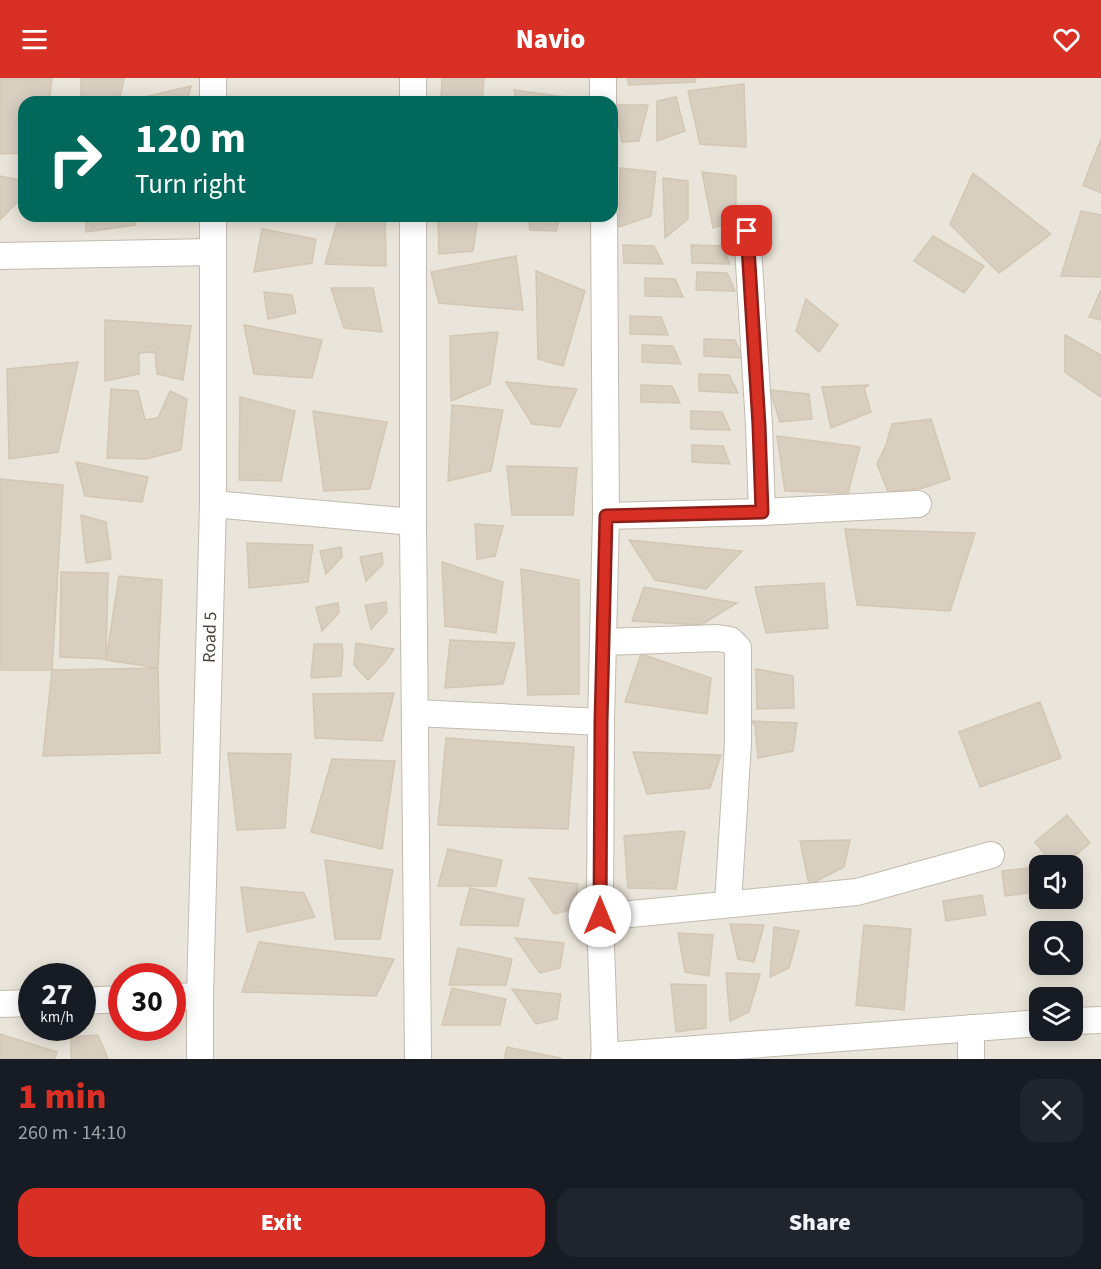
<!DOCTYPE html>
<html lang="en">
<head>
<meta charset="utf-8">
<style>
  :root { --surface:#171b24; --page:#20242c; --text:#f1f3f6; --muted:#9ea1a6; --accent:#d93025 }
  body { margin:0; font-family:"Source Sans 3",sans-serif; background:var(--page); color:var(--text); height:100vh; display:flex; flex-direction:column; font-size:22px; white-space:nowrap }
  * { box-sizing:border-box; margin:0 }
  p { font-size:20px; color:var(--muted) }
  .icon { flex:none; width:33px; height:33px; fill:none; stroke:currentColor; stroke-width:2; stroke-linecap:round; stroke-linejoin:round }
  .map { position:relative; height:981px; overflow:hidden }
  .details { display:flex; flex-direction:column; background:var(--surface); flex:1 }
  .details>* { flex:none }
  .guide { position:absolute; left:18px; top:18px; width:600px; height:126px; border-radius:18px; box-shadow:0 3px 15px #0003; background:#00695c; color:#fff; overflow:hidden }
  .tools { position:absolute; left:1029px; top:777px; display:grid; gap:12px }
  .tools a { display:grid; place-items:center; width:54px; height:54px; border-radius:12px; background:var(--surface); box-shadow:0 3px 15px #0003; font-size:30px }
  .speed { position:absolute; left:18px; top:885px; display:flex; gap:12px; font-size:30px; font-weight:700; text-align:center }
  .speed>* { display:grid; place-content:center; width:78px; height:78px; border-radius:50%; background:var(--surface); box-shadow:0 3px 15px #0003; line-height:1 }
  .speed small { font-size:15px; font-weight:400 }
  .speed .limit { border:9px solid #d22; background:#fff; color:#111 }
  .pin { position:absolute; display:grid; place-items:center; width:51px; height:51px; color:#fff; margin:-26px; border-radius:12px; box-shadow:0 3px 9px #0006 }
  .me { position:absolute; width:66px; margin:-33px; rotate:0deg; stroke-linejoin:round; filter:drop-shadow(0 0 4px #0008) }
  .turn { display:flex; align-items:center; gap:21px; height:126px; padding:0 18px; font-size:27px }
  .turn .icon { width:78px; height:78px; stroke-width:2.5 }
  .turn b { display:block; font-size:42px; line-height:51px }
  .round { display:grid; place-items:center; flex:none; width:63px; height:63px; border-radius:18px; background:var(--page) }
  .head { display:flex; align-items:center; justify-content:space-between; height:102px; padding:0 18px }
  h1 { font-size:36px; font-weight:800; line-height:45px; color:var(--accent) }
  .cta { display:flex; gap:12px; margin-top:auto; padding:12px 18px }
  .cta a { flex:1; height:69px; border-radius:18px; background:var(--accent); color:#fff; font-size:24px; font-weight:800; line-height:69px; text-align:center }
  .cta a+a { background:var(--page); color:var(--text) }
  header { display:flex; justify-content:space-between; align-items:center; height:78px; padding:0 18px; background:var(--accent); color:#fff; font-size:27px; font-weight:800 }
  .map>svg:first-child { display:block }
  .residential { fill:#eae5da; fill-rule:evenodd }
  .building { fill:#d8cfc1; stroke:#d3c7b4; stroke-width:1.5 }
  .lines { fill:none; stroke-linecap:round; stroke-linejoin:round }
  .street-casing { stroke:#c2bbae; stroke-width:28 }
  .street { stroke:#fff; stroke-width:26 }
  .route-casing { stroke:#8d1f18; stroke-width:15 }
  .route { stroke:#d93025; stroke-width:10 }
  .labels { text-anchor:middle; stroke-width:4.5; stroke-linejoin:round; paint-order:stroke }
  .street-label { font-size:18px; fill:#4b4439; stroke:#fff }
</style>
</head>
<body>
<header><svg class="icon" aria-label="menu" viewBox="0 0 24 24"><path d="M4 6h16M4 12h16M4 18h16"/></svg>Navio<svg class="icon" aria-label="heart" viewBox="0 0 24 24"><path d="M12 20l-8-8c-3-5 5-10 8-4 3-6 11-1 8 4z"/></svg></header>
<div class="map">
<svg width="1101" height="981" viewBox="0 0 1101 981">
  <rect width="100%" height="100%" fill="#f6f3ec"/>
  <path class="residential" d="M0 0H1101V981H0ZM24 24H612V138H24ZM1040 788H1072V820H1040ZM1040 854H1072V886H1040ZM32 898H82V950H32ZM122 898H172V950H122ZM1040 920H1072V952H1040Z"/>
  <path class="building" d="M0 0H52L49 24H24V75L0 76Z
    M81 0H124L119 24H81Z
    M442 0H484L482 24H441Z
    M627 0H696L695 4 629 7Z
    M744 6 746 69 700 66 688 13Z
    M191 8 187 24H132V22Z
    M514 12 566 19 564 24H517Z
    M676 19 685 53 657 63V23Z
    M615 27H648L639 63 622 64Z
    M1101 61V115L1083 107Z
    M620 90 656 94 651 138 619 149Z
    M702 94 736 98V141L713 150Z
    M973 95 1051 156 999 195 950 146Z
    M0 98 24 103V117L0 142Z
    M663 100 688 103V141L665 160Z
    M1081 133 1101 137V199L1061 198Z
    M86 138H137L135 147 86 154Z
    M259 138H313L312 141 260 143Z
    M339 138H385L386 188 325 186Z
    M438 138H478L473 173 439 176Z
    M528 138H560L556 153 530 152Z
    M262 151 316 161 312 185 254 194Z
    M933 158 984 188 964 215 914 183Z
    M623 167 654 168 663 186 624 185Z
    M691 167 722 168 730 186 692 185Z
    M516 178 523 232 439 225 431 194Z
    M536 193 585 213 563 288 538 281Z
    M697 194 727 195 735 213 696 212Z
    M645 200 675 201 683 219 645 218Z
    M331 210H373L382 254 344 250Z
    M1101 212V242L1089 239Z
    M264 214 292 217 296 235 268 241Z
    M806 221 838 247 819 274 796 253Z
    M630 238 661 239 668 257 630 256Z
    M105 242 191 248 183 302 157 296 155 274 139 275V296L105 303Z
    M244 247 322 262 312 300 254 296Z
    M498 254 490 306 451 323 450 258Z
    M1065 257 1101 277V319L1065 294Z
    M704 261 735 262 743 280 704 278Z
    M642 267 673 268 681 286 642 284Z
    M78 284 58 374 9 381 7 291Z
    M699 296 729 297 738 315 699 313Z
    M506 304 577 311 560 349 532 346Z
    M641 307 672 308 680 325 641 324Z
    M869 307 864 310 871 334 831 350 822 309Z
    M111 311 138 313 145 342 158 340 170 313 187 321 181 372 146 381 107 380Z
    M770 312 809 316 812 341 780 344Z
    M240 319 295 333 281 403 239 402Z
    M452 327 503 332 491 393 448 403Z
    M313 333 387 344 370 411 324 413Z
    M691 333 722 334 730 352 691 351Z
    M931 341 950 401 923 410 888 414 877 386 886 367 892 346Z
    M777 358 860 369 848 415 785 413Z
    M692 367 723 368 730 386 692 384Z
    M76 384 148 399 142 424 85 418Z
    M507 388 577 390 573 437H512Z
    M0 401 63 407 52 592H0Z
    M81 437 106 444 111 481 86 485Z
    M475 446 503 448 495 478 477 481Z
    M845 451 975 455 950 533 857 527Z
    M629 462 742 473 706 511 655 502Z
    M247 465 313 467 308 504 249 510Z
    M341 469 342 479 326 496 320 473Z
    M382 475 383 486 366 503 360 479Z
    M442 484 503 504 496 555 445 548Z
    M521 491 579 502V616L528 617Z
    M61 494 108 495 106 581 60 579Z
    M119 498 162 502 158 590 106 582Z
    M824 505 828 550 766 555 755 509Z
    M644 509 737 525 701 547 632 543Z
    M386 524 387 534 371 551 365 527Z
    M338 525 339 535 322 553 316 529Z
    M450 562 515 565 503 606 445 610Z
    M356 565 394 571 385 584 368 602 354 587Z
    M314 566H342L343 576 341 598 311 600Z
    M641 576 711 600 707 636 625 624Z
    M158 590 160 675 43 678 52 592Z
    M756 591 793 598 794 630 757 631Z
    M394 615 382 663 315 660 313 616Z
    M1040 624 1061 680 980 709 959 654Z
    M751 643 797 645 793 673 758 680 755 647Z
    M446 660 574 669 568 751 438 747Z
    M633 674 721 677 710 710 647 716Z
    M228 675 291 676 285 750 237 752Z
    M332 681 395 683 382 771 311 754Z
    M1067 737 1090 765 1063 788H1054L1035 764Z
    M682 753 685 754 676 811 628 810 624 758Z
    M850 762 844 789 809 807 800 763Z
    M448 771 502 782 496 808H438Z
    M325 782 393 792 380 861H335Z
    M1037 789 1040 813 1005 818 1002 793Z
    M529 800 578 806 575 831 554 836Z
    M241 809 304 815 315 839 247 854Z
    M470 810 524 821 518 848 460 847Z
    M982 817 986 837 946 843 943 823Z
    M730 846 764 847 754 884 738 881Z
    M864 847 911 851 904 932 856 927Z
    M774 849 799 853 789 890 770 899Z
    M678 855 713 857 709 898 685 894Z
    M515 860 564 865 560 890 540 895Z
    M259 864 394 881 376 918 242 914Z
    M458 870 512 881 506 907H449Z
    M726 895 760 896 749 934 730 943Z
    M671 906 706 907V950L676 954Z
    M452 910 506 921 500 947H442Z
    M512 911 561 916 557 941 536 946Z
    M0 956 57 974 55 981H0Z
    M98 957 108 981H71V959Z
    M507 969 561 980V981H504Z"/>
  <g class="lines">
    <g class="street-casing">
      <g id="street">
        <path d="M603 0V24"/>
        <path d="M213 24V0"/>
        <path d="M413 24V0"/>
        <path d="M413 138V444L418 981"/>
        <path d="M604 138 606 438 601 644 600 839 605 981"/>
        <path d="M747 153 759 347 762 434"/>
        <path d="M0 178 213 174"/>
        <path d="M213 426 413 444"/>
        <path d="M606 438 762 434 918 426"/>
        <path d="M604 564 717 560 730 562 738 570V665L728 826"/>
        <path d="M415 635 601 644"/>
        <path d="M600 839 857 814 991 777"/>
        <path d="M172 919 200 918"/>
        <path d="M82 923 122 921"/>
        <path d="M0 926 32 925"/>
        <path d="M1072 943 1101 942"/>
        <path d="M971 950V981"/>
        <path d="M604 978 1040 945"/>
        <path id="s1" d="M200 981V918L213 426V138"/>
      </g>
    </g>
    <use href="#street" class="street"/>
  </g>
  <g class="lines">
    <g class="route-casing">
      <path id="route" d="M600 838 601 644 606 438 762 434 759 347 747 153"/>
    </g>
    <use href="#route" class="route"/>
  </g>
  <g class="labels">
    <g class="street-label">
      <text dy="6" stroke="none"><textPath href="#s1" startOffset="422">Road 5</textPath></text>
    </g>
  </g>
</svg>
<div class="tools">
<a><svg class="icon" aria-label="sound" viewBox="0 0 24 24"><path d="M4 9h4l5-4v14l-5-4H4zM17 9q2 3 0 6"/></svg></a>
<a><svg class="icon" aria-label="search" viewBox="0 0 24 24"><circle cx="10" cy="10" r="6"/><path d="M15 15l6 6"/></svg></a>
<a><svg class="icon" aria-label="layers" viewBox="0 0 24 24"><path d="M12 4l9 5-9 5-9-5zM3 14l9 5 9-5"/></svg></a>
</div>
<div class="speed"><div>27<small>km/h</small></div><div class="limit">30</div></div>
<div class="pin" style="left:747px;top:153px;background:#d93025"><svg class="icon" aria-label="arrive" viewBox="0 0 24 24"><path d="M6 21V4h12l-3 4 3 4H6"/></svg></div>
<svg class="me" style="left:600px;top:838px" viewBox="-20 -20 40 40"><circle r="19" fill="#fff"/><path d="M0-13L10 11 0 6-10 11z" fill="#d93025"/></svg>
<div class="guide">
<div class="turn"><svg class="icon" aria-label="right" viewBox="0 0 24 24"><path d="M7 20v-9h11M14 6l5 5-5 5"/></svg><div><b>120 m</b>Turn right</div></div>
</div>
</div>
<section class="details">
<div class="head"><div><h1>1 min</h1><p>260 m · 14:10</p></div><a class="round"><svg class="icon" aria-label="close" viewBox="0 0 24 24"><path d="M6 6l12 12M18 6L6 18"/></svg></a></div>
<div class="cta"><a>Exit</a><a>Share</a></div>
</section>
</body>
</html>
